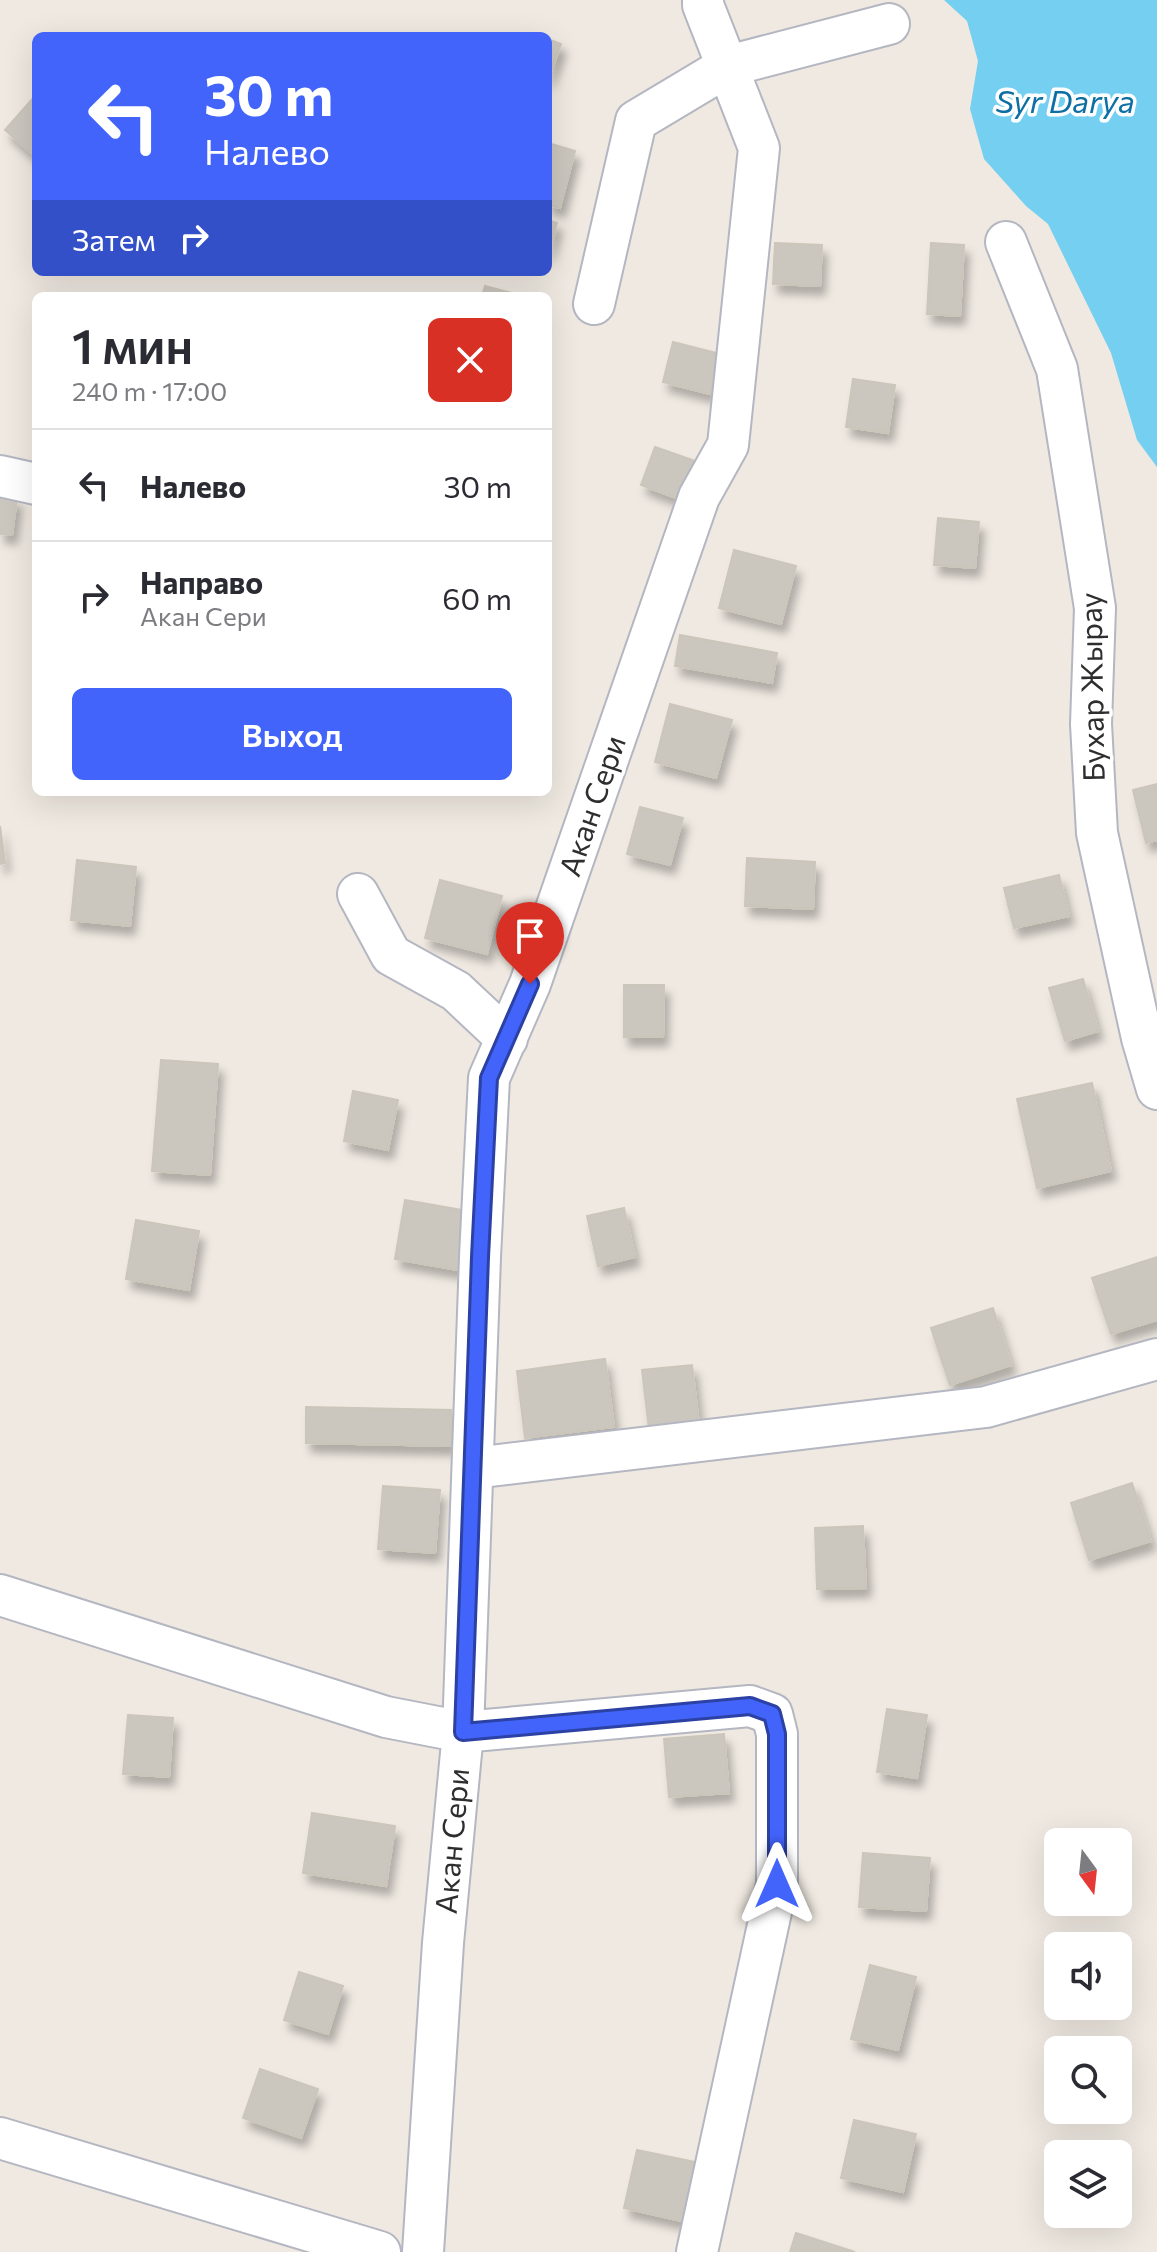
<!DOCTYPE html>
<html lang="ru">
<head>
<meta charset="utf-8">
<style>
  :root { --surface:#fff; --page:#f7f7f7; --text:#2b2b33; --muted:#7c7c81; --line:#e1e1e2; --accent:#4264fb }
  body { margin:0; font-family:Commissioner,sans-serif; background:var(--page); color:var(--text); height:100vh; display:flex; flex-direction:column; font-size:30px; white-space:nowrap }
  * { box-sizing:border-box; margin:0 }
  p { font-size:26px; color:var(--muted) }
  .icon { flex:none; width:44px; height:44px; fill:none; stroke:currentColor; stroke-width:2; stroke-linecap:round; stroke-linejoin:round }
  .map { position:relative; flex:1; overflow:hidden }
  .drawer { position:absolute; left:32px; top:292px; width:520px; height:504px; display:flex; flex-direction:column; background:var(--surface); border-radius:12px; box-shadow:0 8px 32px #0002 }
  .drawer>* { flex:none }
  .guide { position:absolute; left:32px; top:32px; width:520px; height:244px; border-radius:12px; box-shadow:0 8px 32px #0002; background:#4264fb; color:#fff; overflow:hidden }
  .needle { width:52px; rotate:165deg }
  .buttons { position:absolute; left:1044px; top:1828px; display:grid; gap:16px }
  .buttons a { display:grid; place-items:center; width:88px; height:88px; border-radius:12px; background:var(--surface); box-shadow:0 8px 32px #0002; font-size:40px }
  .pin { position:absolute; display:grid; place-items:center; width:68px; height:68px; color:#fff; margin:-82px -34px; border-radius:50% 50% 50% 0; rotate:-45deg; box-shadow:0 0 8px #0007 }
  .pin .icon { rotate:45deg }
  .me { position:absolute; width:88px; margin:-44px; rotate:0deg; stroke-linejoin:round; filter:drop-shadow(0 0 6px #0008) }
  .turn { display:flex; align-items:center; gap:28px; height:168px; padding:0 40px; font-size:36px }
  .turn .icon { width:104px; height:104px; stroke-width:2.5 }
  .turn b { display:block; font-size:56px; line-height:68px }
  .then { display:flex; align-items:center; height:76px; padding:0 40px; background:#0003; gap:16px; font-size:30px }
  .round { display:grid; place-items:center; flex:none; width:84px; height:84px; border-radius:12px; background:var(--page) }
  .summary { display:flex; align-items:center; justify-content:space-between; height:136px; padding:0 40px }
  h1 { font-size:48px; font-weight:600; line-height:60px }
  .action { display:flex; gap:16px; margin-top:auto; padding:16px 40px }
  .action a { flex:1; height:92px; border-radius:12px; background:var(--accent); color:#fff; font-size:32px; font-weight:600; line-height:92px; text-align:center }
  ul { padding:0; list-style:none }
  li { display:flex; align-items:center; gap:24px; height:112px; padding:0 40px; border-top:2px solid var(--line) }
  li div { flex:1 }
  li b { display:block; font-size:30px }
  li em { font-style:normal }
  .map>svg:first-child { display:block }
  .water { fill:#75cff0 }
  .building { fill:#cbc7bf; stroke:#cbc5ba; stroke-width:2; filter:url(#shadow) }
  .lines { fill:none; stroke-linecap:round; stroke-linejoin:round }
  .street-casing { stroke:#b4b7c1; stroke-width:44 }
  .street { stroke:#fff; stroke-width:40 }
  .route-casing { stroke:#2b41a3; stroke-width:20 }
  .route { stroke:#4264fb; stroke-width:14 }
  .labels { text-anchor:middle; stroke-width:7; stroke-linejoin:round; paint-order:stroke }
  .street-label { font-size:30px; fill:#2e2e2e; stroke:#fff }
  .water-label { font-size:32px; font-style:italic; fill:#0d6fa3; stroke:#fff }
</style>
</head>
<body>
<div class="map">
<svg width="1157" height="2252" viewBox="0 0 1157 2252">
  <defs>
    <filter id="shadow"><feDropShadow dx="5" dy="9" stdDeviation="4" flood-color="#0004"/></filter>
  </defs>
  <rect width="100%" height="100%" fill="#efe9e1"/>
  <path class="water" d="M944 0H1157V467L1137 440 1111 353 1048 224 1026 206 984 159 970 109 978 61 967 21Z"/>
  <path class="building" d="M548 39 561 44 548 80Z
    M34 97 36 99V157L5 130Z
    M548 143 575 151 560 208 548 205Z
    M548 220 557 223 548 254Z
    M775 243 822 245 820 286 773 284Z
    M931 243 964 245 960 316 927 314Z
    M485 286 523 296H482Z
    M673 342 720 354 710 394 663 382Z
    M853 379 895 385 888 433 846 427Z
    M655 447 704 464 689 503 641 485Z
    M0 496 17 498 12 535 0 534Z
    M938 518 979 522 975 568 934 565Z
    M734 550 796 566 781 624 719 608Z
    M680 635 777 653 772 683 675 666Z
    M670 704 732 720 716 778 655 762Z
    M1157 784V840L1146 843 1133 790Z
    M640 807 683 818 670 865 627 854Z
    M0 826 5 863 0 864Z
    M747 858 815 862 813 909 745 906Z
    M77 860 136 867 130 926 71 920Z
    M1059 875 1069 916 1014 928 1004 888Z
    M440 880 502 896 487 954 425 938Z
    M1083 979 1098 1031 1065 1041 1049 988Z
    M624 985H664L663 1037H624Z
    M161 1060 218 1064 210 1175 152 1171Z
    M1092 1083 1111 1171 1037 1188 1017 1099Z
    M353 1091 398 1100 388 1150 344 1141Z
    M405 1200 468 1211 458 1270 395 1259Z
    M624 1208 635 1257 598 1266 587 1216Z
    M136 1220 199 1231 189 1290 126 1279Z
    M1157 1257V1320L1111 1334 1092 1278Z
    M993 1308 1011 1365 950 1385 931 1328Z
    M605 1359 614 1427 525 1438 517 1371Z
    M692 1365 699 1424 649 1429 642 1370Z
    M306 1407 451 1410V1446L306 1443Z
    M1132 1483 1151 1541 1089 1560 1071 1503Z
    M383 1486 440 1490 435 1553 378 1549Z
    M863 1526 866 1588 817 1589 815 1528Z
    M887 1709 927 1715 917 1778 877 1772Z
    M128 1715 173 1718 169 1777 123 1774Z
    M724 1734 729 1793 669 1797 664 1739Z
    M312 1813 395 1826 386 1886 303 1873Z
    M863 1853 930 1858 926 1911 859 1907Z
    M870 1965 916 1977 898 2050 851 2039Z
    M299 1972 343 1986 328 2034 284 2020Z
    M260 2069 318 2089 301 2138 243 2118Z
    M854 2120 916 2134 903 2192 841 2178Z
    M637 2150 700 2163 686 2222 624 2208Z
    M796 2233 855 2252H790Z"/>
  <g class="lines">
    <g class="street-casing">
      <path id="street" d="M1006 242 1057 369 1095 608 1091 724 1097 833 1142 1038 1157 1089
        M594 304 636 121 728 66 889 24
        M0 476 36 484
        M358 894 391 955 456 991 507 1039
        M474 1468 986 1407 1157 1359
        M0 1595 386 1717 463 1732 750 1706 772 1714 777 1734V1884L697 2252
        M0 2138 380 2252
        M423 2252 443 1943 463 1732 480 1257 489 1078 530 984 699 497 728 445 759 148 703 5V0"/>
    </g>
    <use href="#street" class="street"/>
  </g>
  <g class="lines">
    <g class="route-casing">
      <path id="route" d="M530 984 489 1078 480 1257 463 1732 750 1706 772 1714 777 1734V1884"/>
    </g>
    <use href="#route" class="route"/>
  </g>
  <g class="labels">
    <g class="street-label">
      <text transform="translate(1093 687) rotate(-91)" y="10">Бухар Жырау</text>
      <text transform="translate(593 806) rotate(-71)" y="10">Акан Сери</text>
      <text transform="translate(453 1841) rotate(-85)" y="10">Акан Сери</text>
    </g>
    <g class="water-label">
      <text x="1065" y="113">Syr Darya</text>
    </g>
  </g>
</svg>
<div class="buttons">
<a><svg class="needle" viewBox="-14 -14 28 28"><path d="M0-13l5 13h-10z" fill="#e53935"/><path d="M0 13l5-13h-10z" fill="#7c7c81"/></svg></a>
<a><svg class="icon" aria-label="sound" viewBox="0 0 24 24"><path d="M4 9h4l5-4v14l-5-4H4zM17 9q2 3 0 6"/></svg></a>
<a><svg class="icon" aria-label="search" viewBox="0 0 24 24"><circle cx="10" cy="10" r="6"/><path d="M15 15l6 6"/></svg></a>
<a><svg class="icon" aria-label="layers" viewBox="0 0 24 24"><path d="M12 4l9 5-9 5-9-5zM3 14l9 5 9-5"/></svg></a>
</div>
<div class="pin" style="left:530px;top:984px;background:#d93025"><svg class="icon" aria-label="arrive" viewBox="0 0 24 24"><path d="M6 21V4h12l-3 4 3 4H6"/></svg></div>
<svg class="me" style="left:777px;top:1884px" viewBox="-20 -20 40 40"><path d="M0-17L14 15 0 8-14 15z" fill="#4264fb" stroke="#fff" stroke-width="4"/></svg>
<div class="guide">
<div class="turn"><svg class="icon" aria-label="left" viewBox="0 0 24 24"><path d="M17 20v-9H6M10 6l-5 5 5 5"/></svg><div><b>30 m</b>Налево</div></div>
<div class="then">Затем<svg class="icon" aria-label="right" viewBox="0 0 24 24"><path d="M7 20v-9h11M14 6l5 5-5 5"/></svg></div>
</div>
<section class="drawer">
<div class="summary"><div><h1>1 мин</h1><p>240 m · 17:00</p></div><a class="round" style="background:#d93025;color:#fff"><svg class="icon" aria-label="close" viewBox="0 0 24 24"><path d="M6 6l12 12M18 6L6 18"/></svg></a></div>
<ul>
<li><svg class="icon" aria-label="left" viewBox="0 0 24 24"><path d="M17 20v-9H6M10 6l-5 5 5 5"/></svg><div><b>Налево</b></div><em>30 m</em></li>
<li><svg class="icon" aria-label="right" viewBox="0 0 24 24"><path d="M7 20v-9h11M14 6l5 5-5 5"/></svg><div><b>Направо</b><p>Акан Сери</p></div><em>60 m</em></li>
</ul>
<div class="action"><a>Выход</a></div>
</section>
</div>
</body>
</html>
